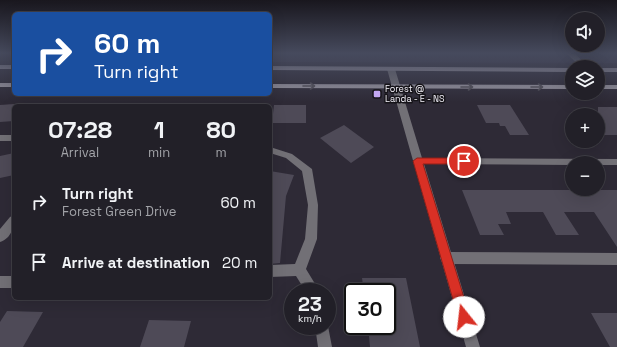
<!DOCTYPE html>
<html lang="en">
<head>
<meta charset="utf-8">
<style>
  :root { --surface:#222028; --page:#2a2830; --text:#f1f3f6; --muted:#a2a3a8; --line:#3f3e45 }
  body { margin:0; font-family:"Space Grotesk",sans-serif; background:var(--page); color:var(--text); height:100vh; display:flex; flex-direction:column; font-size:15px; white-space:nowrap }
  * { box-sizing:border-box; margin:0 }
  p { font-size:13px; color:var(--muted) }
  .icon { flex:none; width:22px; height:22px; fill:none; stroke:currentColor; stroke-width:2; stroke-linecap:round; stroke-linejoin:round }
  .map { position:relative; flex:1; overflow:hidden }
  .side { position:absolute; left:12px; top:104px; width:260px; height:196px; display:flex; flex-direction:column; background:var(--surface); border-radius:6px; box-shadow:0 4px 16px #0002,0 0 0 1px var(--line) }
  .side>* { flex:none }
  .guide { position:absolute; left:12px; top:12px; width:260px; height:84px; border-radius:6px; box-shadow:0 4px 16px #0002,0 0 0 1px var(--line); background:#1a4fa0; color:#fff; overflow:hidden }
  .buttons { position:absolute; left:565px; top:12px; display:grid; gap:8px }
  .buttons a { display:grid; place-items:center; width:40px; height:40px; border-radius:50%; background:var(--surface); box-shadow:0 4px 16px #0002,0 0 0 1px var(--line); font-size:20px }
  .speed { position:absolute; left:284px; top:283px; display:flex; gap:8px; font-size:20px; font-weight:700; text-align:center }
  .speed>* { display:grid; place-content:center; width:52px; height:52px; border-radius:50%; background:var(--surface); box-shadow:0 4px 16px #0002,0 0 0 1px var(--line); line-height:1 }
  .speed small { font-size:10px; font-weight:400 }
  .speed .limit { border:2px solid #111; border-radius:6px; background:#fff; color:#111 }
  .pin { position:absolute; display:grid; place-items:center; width:34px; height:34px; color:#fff; margin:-17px; border:2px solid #fff; border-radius:50%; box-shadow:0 1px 4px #0007 }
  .me { position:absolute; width:44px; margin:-22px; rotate:344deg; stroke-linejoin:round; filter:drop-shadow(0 0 3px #0008) }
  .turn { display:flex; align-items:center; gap:14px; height:84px; padding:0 16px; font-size:18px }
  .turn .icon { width:52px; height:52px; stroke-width:2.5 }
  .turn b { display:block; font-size:28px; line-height:34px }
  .eta { display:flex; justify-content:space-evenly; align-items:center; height:68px; text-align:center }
  .eta b { font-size:24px; font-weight:600; line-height:28px }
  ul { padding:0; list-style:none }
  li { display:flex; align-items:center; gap:12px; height:60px; padding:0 16px }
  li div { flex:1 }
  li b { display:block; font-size:15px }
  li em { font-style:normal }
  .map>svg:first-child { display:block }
  .built { fill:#373143 }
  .building { fill:#4e4a57 }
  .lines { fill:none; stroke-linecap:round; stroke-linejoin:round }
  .lane { fill:#727076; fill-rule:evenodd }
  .street { fill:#727076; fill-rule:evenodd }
  .secondary { fill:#9995a0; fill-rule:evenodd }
  .oneway { stroke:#514e56 }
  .route { fill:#d93025; stroke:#8d1f18 }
  .poi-dot { fill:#c2a7f2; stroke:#161419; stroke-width:1.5 }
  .labels { text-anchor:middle; stroke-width:3; stroke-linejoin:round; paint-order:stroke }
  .far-poi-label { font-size:9px; fill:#f4f2fa; stroke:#161419; text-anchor:start }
</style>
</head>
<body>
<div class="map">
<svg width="617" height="347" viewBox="0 0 617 347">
  <rect width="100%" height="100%" fill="#2e2a36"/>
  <path class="built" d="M270 53H617V63L270 62Z"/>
  <path class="building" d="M14 104V121L0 122V105Z
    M274 105H306V123H272Z
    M477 105H510L529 135H510L505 126H500L499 123H486Z
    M598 107H617V135H598Z
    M344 125 374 147 351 163 320 138Z
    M14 153V175L0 178V156Z
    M270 171 294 175 286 196 280 263 270 264Z
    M462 190H617V247L594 212H564L579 235H556L543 212H506L511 224H498L504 235H480Z
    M362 278H406L420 347H370L368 326H387V292H364Z
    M7 311 43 312 23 347H0V322Z
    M591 313H617V347H610Z
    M149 320 191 321 184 347H140Z"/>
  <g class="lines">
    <path class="lane" d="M566 53H574L589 67H581Z
      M0 135H14V141H0Z
      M270 147 292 154 312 169 318 205 317 239 306 269 320 292H306L296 276 270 277V265L295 264 305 239 308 205 302 171 286 158 270 153Z
      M14 215C14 227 12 238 0 242V229L10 217Z
      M446 252 617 253V265L446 264 442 262 440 258 442 254Z
      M0 276H14V288H0Z
      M327 321 332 347H318L315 326H327Z"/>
    <path class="street" d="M388 67 395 69 422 158 617 159V165H598V163H572V165L424 164 480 347H466L387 69Z"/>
    <path class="secondary" d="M0 65H14V69H0Z
      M270 66 572 68V72L270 70Z
      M598 68H617V72H598Z
      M0 83H14V87H0Z
      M270 84 572 85V89L270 88Z
      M598 85H617V89H598Z"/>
  </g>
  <defs><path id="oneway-shaft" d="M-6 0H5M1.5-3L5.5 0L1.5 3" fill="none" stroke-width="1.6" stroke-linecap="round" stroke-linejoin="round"/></defs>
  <g class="oneway">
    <use href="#oneway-shaft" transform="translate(309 86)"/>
    <use href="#oneway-shaft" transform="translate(467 87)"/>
    <use href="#oneway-shaft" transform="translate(537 87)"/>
  </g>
  <linearGradient id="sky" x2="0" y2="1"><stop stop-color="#19171e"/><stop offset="0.52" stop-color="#464a5d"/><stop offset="1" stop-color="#464a5d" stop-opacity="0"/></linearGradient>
  <rect width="617" height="102" fill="url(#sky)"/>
  <path class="route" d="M417 158H464L468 161 464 164H423L470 317 468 322 464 324 460 322 458 317 413 161Z"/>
  <rect class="poi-dot" x="373" y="90" width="8" height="8" rx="2"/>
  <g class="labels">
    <g class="far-poi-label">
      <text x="385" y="92">Forest @<tspan x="385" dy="10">Landa - E - NS</tspan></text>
    </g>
  </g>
</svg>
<div class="buttons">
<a><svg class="icon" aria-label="sound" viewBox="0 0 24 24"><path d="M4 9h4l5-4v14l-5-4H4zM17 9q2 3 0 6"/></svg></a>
<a><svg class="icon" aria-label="layers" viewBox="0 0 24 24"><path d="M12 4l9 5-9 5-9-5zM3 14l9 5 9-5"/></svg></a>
<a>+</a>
<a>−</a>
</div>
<div class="speed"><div>23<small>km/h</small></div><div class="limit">30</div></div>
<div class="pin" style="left:464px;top:161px;background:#d93025"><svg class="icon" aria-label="arrive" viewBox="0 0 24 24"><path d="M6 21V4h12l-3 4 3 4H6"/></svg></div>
<svg class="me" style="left:464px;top:317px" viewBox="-20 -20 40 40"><circle r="19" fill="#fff"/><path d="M0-13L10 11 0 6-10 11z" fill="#d93025"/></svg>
<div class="guide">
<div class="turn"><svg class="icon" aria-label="right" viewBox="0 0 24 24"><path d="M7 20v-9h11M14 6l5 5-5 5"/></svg><div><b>60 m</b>Turn right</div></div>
</div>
<section class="side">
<div class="eta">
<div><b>07:28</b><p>Arrival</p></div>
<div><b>1</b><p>min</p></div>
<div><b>80</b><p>m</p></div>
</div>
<ul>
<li><svg class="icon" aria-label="right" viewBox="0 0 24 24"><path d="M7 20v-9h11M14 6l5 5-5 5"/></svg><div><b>Turn right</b><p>Forest Green Drive</p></div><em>60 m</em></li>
<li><svg class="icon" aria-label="arrive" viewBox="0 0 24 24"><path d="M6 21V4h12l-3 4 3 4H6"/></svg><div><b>Arrive at destination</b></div><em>20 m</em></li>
</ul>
</section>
</div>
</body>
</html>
